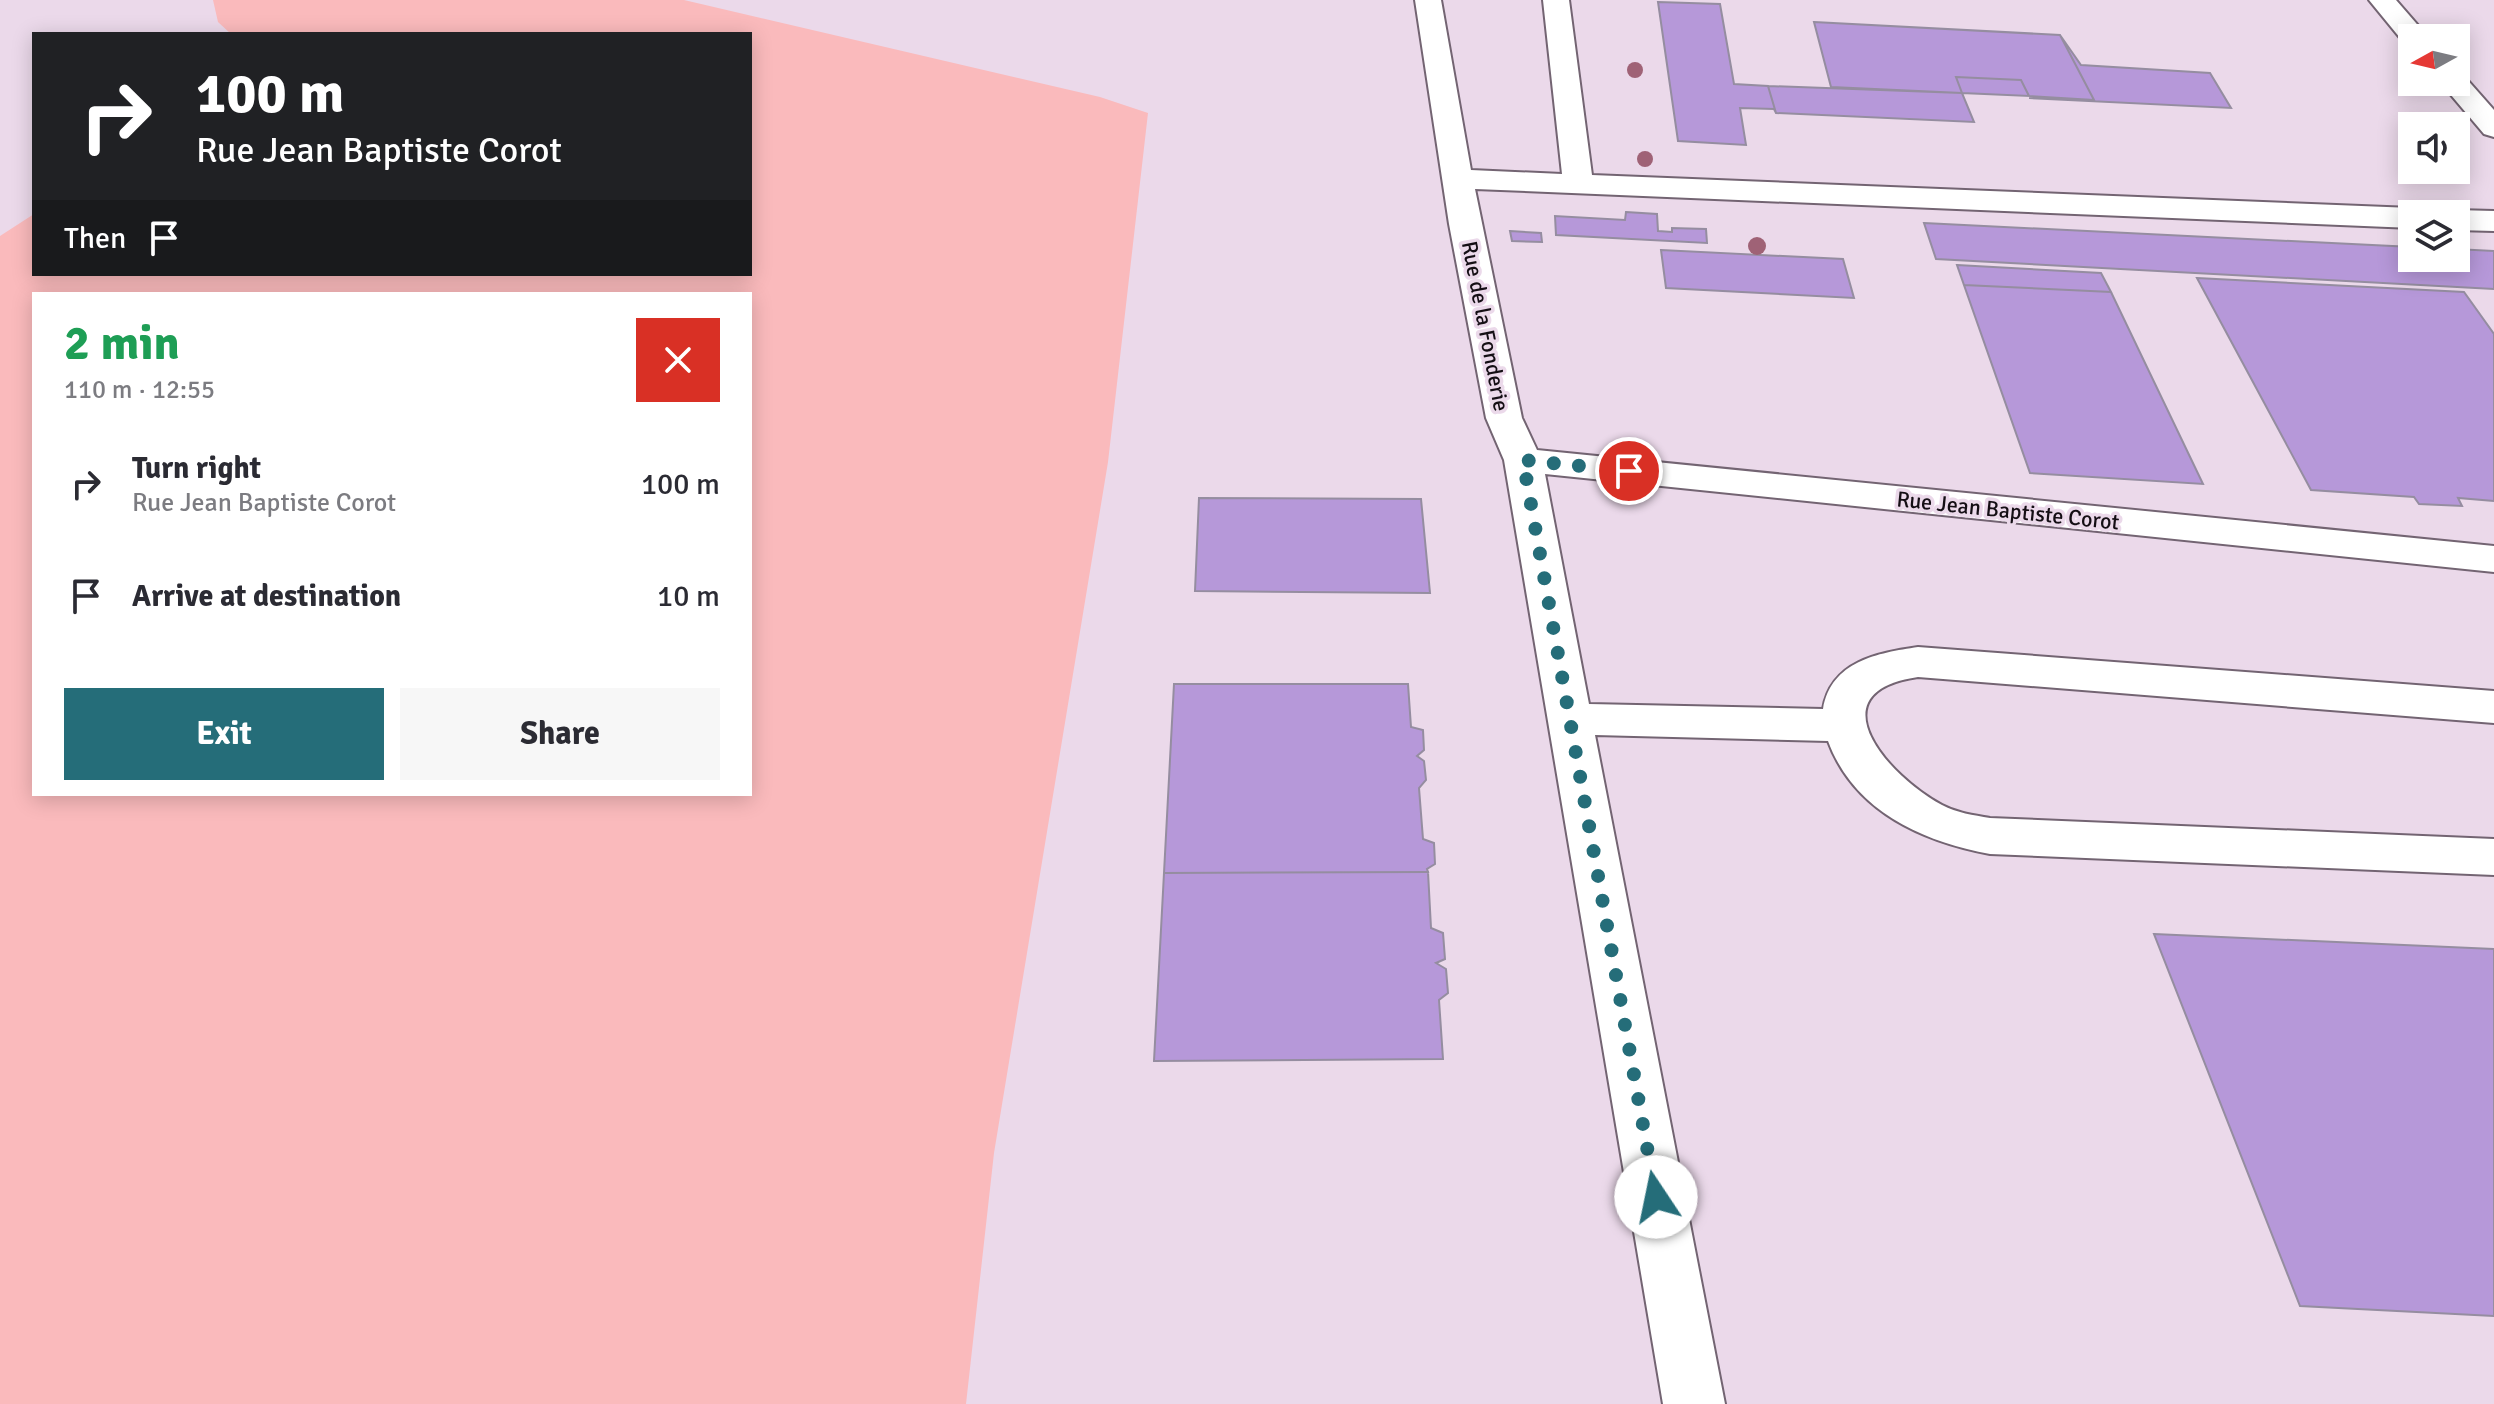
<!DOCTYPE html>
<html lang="en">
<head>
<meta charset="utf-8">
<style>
  :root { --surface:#fff; --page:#f7f7f7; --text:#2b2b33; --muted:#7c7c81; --accent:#256d79 }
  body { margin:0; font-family:Signika,sans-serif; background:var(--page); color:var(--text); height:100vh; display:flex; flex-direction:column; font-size:30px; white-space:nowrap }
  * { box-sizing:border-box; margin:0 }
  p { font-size:26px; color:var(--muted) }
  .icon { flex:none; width:44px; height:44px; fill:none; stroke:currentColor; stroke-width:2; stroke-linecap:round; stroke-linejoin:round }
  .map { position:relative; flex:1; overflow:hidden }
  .side { position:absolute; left:32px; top:292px; width:720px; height:504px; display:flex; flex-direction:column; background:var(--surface); border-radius:0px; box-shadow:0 4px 20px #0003 }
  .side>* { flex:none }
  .top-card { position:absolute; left:32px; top:32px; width:720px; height:244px; border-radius:0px; box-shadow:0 4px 20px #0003; background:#202124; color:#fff; overflow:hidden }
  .needle { width:52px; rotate:262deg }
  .buttons { position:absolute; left:2398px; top:24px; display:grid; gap:16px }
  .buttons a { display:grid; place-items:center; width:72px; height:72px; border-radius:0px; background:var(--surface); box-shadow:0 4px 20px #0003; font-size:40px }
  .pin { position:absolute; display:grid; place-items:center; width:68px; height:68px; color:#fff; margin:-34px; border:4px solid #fff; border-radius:50%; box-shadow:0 2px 8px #0007 }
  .me { position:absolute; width:88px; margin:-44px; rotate:349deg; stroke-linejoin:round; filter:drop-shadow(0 0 6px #0008) }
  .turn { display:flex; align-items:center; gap:28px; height:168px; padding:0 32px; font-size:36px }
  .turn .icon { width:104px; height:104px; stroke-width:2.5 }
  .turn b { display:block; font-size:56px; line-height:68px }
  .then { display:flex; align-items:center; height:76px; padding:0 32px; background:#0003; gap:16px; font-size:30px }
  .round { display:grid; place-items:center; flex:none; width:84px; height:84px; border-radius:0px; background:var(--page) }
  .head { display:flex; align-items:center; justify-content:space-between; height:136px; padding:0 32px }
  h1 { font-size:48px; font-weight:700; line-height:60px; color:#1e9e55 }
  .primary-button { display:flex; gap:16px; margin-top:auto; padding:16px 32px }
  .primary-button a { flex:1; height:92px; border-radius:0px; background:var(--accent); color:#fff; font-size:32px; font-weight:700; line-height:92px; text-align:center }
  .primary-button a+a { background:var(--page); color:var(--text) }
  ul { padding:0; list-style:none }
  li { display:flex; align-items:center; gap:24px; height:112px; padding:0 32px }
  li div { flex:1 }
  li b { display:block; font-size:30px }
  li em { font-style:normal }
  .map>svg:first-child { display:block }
  .green { fill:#fababc; fill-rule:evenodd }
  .building { fill:#b698d9; stroke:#958da0; stroke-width:2 }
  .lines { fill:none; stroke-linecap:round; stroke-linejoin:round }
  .minor-casing { stroke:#736472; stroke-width:4 }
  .minor { fill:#fff; fill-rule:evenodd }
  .tree { fill:#9f6276 }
  .route { stroke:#256d79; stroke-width:14; stroke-dasharray:0 25.2 }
  .labels { text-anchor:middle; stroke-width:7; stroke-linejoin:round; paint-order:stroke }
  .street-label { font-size:22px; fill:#140e14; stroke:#ebd9ea }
</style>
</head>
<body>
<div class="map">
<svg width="2494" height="1404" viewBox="0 0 2494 1404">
  <rect width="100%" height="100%" fill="#ebd9ea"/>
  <path class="green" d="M213 0H684L1100 97 1148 113 1108 462 994 1153 966 1404H0V236L34 214V274H750V34H231L218 22ZM34 294H750V794H34Z"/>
  <path class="building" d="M1658 2 1720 4 1734 84 1768 86 1776 113 1774 109 1740 108 1746 145 1678 141Z
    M1814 22 2060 35 2094 100 2029 96 2021 80 1956 77 1962 93 1831 87Z
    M2060 35 2081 65 2210 73 2231 108 2029 98 2094 100Z
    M1956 77 2021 80 2029 96 1962 93Z
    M1768 86 1962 93 1974 122 1776 113Z
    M1626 212 1657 214 1658 231 1672 232V228L1706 229 1707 243 1556 235 1555 216 1625 220Z
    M1924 223 2412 247V258H2456V249L2494 251V289L1936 259Z
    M1510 231 1541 233 1542 242 1512 241Z
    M1661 250 1843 259 1854 298 1666 288Z
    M1957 265 2101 273 2111 292 1964 285Z
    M2197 278 2464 292 2494 334V501L2458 498 2462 506 2419 504 2414 497 2311 490Z
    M1964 285 2111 292 2203 484 2030 473Z
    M1199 498 1421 499 1430 593 1195 591Z
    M1174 684H1408L1411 727 1423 730 1424 750 1417 756 1424 761 1426 780 1419 788 1423 839 1434 843 1435 864 1427 869 1428 872 1164 873Z
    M1428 872 1431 928 1443 933 1445 959 1436 963 1446 969 1448 993 1439 1000 1443 1059 1154 1061 1164 873Z
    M2154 934 2494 949V1316L2300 1306Z"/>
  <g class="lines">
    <g class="minor-casing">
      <path id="minor" d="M1415 0H1441L1471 170 1562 174 1543 0H1569L1592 175 2412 208 2425 214H2412V228L1475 189 1522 418 1537 450 2494 546V572L1545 474 1589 704 1823 709C1831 661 1878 653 1918 647L2494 691V723L1918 677C1813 692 1889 777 1942 805 1957 813 1973 815 1990 818L2494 839V875L1990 854C1921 841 1854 811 1828 741L1595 735 1725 1404H1663L1504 460 1486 418 1449 224Z
        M2369 0H2396L2429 38H2412V45L2405 44Z
        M2456 74 2464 76 2494 110V137L2484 134 2440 82H2456Z
        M2456 210 2494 211V231L2456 230V214H2444Z"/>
    </g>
    <use href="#minor" class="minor"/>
  </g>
  <g class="tree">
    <circle cx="1635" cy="70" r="8"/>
    <circle cx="1645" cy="159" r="8"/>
    <circle cx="1757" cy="246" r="9"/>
  </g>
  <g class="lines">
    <path class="route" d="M1629 471 1523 460 1656 1197"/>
  </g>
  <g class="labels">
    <g class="street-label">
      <text transform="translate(1486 326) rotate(79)" y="8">Rue de la Fonderie</text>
      <text transform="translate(2008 510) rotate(6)" y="8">Rue Jean Baptiste Corot</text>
    </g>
  </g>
</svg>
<div class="buttons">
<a><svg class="needle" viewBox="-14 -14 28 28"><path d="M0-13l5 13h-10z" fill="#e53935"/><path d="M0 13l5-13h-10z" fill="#7c7c81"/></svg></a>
<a><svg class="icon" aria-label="sound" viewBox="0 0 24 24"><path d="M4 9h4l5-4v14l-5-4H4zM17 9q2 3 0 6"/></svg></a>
<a><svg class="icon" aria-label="layers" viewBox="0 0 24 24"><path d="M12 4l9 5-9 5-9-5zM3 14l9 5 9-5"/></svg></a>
</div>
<div class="pin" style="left:1629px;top:471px;background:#d93025"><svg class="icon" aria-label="arrive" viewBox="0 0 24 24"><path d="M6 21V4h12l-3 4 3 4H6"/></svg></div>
<svg class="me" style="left:1656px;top:1197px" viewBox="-20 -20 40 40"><circle r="19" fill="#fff"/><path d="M0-13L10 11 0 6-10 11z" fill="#256d79"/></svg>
<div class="top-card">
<div class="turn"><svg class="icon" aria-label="right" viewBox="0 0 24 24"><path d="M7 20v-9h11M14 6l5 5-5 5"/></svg><div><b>100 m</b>Rue Jean Baptiste Corot</div></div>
<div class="then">Then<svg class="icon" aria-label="arrive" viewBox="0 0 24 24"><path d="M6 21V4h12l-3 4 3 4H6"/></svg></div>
</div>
<section class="side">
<div class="head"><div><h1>2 min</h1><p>110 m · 12:55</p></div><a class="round" style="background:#d93025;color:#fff"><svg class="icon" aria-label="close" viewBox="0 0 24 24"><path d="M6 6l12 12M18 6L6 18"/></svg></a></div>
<ul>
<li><svg class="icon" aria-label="right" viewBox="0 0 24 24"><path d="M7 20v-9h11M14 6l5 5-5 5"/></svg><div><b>Turn right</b><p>Rue Jean Baptiste Corot</p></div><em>100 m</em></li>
<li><svg class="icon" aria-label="arrive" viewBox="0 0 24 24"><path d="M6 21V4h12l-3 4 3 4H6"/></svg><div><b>Arrive at destination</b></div><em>10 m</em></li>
</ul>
<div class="primary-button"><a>Exit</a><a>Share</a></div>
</section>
</div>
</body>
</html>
